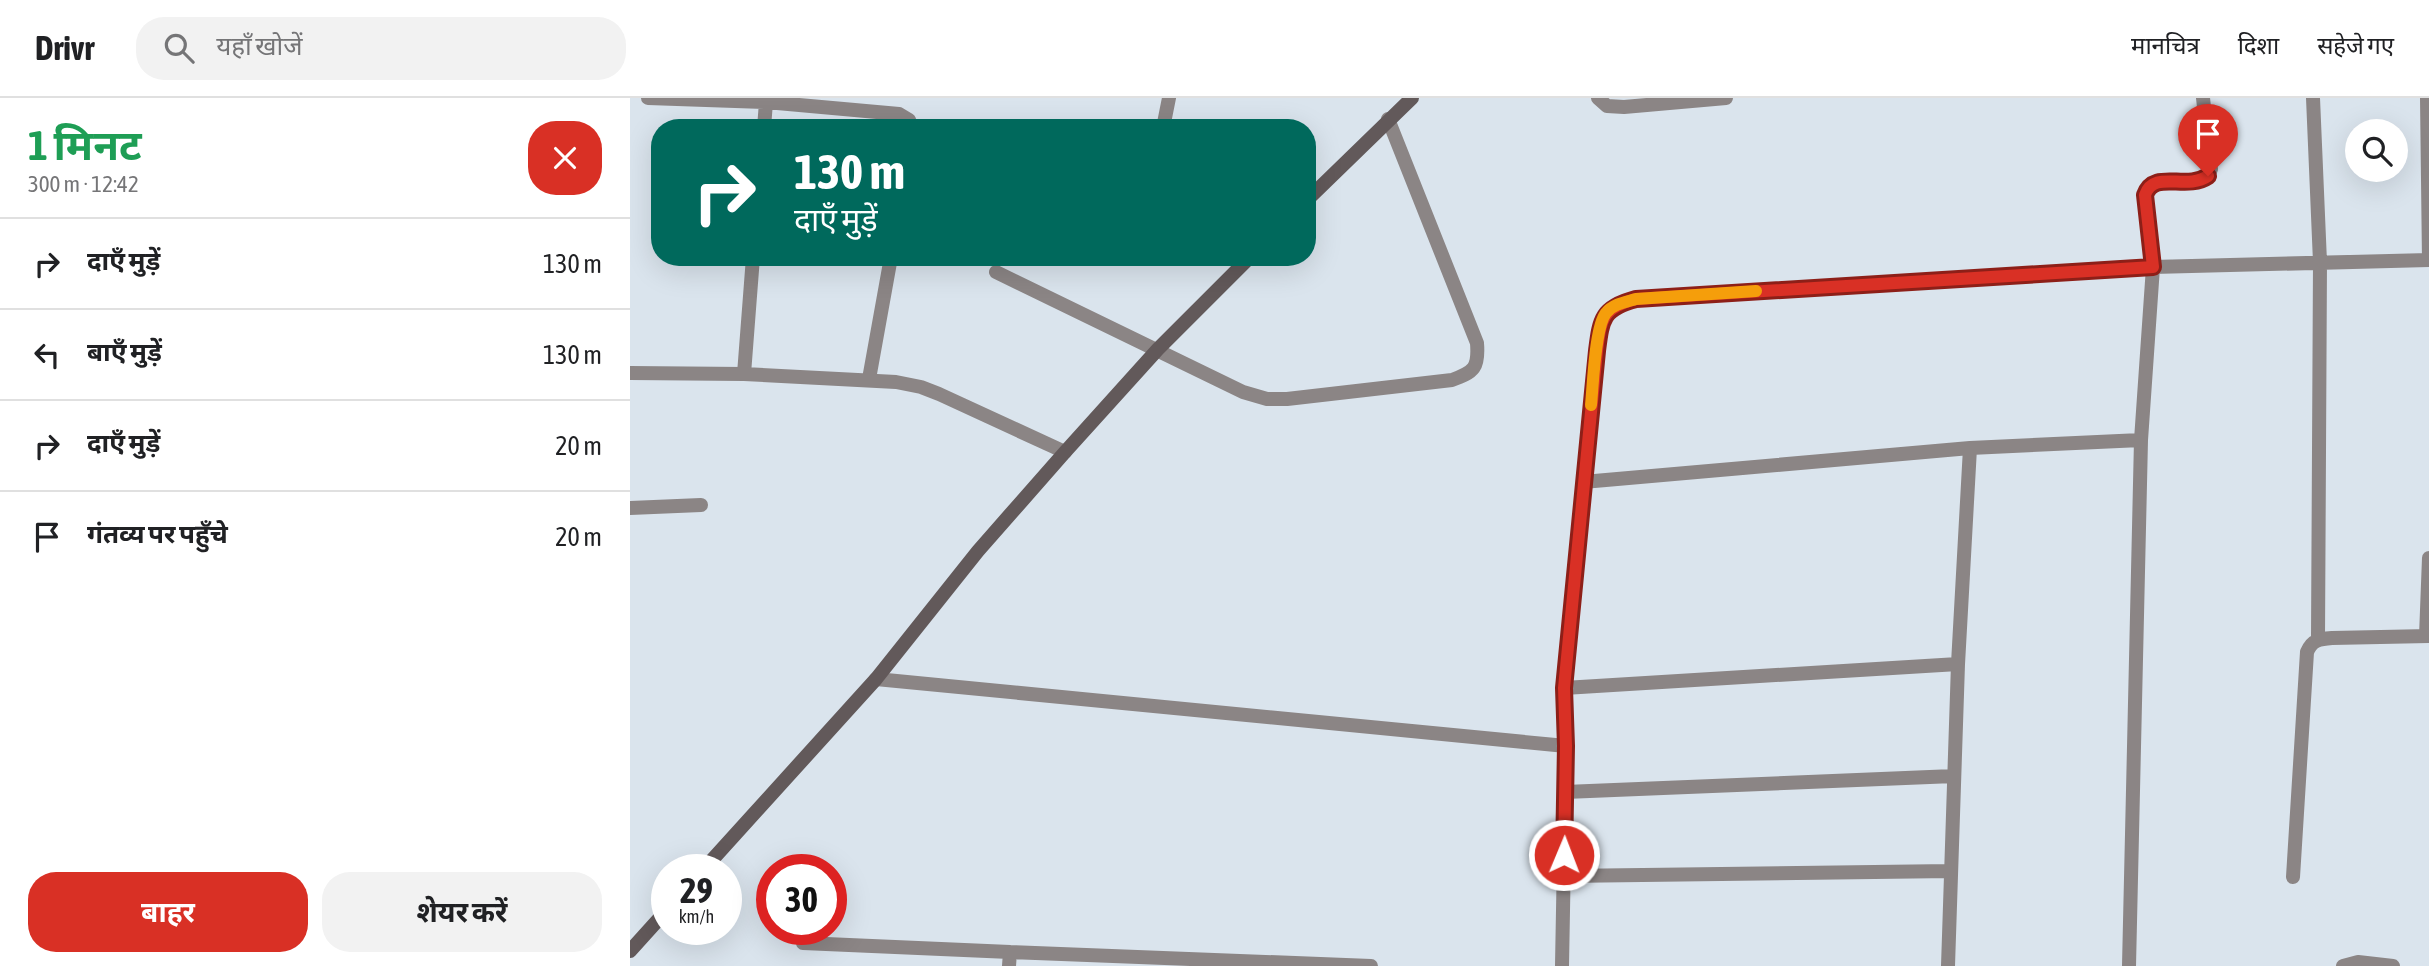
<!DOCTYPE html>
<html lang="hi">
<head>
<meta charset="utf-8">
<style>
  :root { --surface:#fff; --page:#f2f2f2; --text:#202124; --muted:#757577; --line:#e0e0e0; --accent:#d93025 }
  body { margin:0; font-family:"Asap Condensed","Noto Sans Devanagari",sans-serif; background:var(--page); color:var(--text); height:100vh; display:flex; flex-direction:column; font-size:26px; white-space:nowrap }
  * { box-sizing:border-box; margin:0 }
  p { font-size:23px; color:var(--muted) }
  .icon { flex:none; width:38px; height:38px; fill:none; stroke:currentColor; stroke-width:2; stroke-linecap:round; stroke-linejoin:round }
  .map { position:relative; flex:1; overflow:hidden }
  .details { display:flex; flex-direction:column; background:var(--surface); width:630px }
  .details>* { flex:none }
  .banner { position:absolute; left:21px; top:21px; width:665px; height:147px; border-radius:28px; box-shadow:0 7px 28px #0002; background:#00695c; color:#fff; overflow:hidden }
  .buttons { position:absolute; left:1715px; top:21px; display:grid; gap:14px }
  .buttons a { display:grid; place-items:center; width:63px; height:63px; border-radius:50%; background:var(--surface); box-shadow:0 7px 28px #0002; font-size:35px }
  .speed { position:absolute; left:21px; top:756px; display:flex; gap:14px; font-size:35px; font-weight:700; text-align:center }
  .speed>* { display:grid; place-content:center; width:91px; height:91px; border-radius:50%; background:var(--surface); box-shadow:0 7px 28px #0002; line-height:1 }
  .speed small { font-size:18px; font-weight:400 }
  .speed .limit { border:10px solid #d22; background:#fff; color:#111 }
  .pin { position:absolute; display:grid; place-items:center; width:60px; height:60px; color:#fff; margin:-72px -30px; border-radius:50% 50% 50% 0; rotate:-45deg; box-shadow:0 0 7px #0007 }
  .pin .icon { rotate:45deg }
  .me { position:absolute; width:77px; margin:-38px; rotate:1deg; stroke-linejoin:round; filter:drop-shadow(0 0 5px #0008) }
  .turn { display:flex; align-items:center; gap:24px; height:147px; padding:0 28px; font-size:32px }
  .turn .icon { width:91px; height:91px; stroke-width:2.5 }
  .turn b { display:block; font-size:49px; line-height:60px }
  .round { display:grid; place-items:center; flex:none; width:74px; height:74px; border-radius:28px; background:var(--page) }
  .overview { display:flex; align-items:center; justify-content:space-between; height:119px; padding:0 28px }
  h1 { font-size:42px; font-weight:700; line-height:52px; color:#1e9e55 }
  .action { display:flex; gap:14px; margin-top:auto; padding:14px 28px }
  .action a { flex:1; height:80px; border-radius:28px; background:var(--accent); color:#fff; font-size:28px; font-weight:700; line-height:80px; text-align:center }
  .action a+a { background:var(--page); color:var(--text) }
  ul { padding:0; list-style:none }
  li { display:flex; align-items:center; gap:21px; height:91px; padding:0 28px; border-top:2px solid var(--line) }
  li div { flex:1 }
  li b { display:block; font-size:26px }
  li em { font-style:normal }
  header { display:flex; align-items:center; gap:42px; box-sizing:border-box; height:98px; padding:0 35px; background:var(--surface); border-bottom:2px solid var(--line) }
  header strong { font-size:33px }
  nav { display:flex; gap:38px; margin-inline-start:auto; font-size:24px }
  .search { width:490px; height:63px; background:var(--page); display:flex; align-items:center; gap:18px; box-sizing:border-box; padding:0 24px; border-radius:28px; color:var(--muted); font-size:26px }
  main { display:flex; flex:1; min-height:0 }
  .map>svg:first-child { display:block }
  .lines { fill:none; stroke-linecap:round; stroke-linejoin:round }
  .street { stroke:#8b8585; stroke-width:14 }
  .secondary { stroke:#62595a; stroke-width:14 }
  .route-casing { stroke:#8d1f18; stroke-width:18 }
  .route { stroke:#d93025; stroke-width:12 }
  .slow { stroke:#f59e0b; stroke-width:12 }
</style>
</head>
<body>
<header>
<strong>Drivr</strong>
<div class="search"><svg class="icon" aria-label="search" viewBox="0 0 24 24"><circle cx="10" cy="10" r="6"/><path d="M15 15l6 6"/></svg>यहाँ खोजें</div>
<nav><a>मानचित्र</a><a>दिशा</a><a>सहेजे गए</a></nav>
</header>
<main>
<section class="details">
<div class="overview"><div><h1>1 मिनट</h1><p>300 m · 12:42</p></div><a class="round" style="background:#d93025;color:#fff"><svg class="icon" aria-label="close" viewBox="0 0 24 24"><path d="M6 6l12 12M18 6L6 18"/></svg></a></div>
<ul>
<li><svg class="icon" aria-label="right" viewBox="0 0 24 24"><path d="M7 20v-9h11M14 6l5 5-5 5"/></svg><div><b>दाएँ मुड़ें</b></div><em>130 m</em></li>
<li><svg class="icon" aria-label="left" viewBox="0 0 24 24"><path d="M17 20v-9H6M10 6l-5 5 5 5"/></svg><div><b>बाएँ मुड़ें</b></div><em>130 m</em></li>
<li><svg class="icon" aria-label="right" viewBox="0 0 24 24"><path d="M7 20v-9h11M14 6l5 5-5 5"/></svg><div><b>दाएँ मुड़ें</b></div><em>20 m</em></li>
<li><svg class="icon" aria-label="arrive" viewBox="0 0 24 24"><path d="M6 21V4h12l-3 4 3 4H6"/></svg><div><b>गंतव्य पर पहुँचे</b></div><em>20 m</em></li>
</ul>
<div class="action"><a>बाहर</a><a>शेयर करें</a></div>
</section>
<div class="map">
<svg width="1799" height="868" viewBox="0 0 1799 868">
  <rect width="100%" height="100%" fill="#dae4ed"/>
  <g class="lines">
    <path class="street" d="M18 0 136 4 269 16 279 22 282 30
      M968 0 977 8 994 9 1096 0
      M1683 0 1690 164 1688 541
      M1797 0 1799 162
      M134 30 136 4
      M533 30 539 0
      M366 174 613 294 637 301H657L822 282C844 274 849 270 847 245L758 21
      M0 275 114 276 266 284 291 289 309 296 435 354
      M114 276 123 159
      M239 281 261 159
      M953 384 1340 350 1511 342
      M0 410 71 407
      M1796 538 1799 460
      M246 581 936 648
      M934 590 1328 566
      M935 694 1324 678
      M934 778 1321 773
      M1663 779 1677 554C1682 542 1689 541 1702 540L1799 538
      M173 845 380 854
      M379 868 380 854 741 868
      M932 868 936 648 934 590 970 227C978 210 988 206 1006 201L1523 169 1799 162
      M1318 868 1328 566 1340 350
      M1499 868 1511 342 1523 169 1515 97C1524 71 1556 93 1578 78L1581 71 1573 0
      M1713 868 1728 864 1763 868"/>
    <path class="secondary" d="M677 102 782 0
      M73 772 246 581 348 453 435 354 528 251 620 159
      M0 853 37 812"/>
  </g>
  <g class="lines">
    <g class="route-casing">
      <path id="route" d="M934 757 936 648 934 590 967 253C971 221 972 210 1006 201L1523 169 1515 97C1524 71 1556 93 1578 78"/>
    </g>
    <use href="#route" class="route"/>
    <path class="slow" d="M961 307C963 287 965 228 976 215 983 206 996 204 1006 201L1126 193"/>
  </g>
</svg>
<div class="buttons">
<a><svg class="icon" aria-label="search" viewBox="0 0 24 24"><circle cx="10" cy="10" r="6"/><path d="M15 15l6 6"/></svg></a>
</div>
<div class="speed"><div>29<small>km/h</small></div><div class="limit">30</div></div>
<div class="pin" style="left:1578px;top:78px;background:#d93025"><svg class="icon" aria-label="arrive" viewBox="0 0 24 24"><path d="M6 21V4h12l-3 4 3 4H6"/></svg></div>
<svg class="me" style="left:934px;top:757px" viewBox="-20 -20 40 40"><circle r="17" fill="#d93025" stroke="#fff" stroke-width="3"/><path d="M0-11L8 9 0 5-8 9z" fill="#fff"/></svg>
<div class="banner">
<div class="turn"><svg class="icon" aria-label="right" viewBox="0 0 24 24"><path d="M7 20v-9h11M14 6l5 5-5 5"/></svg><div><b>130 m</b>दाएँ मुड़ें</div></div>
</div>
</div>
</main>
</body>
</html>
